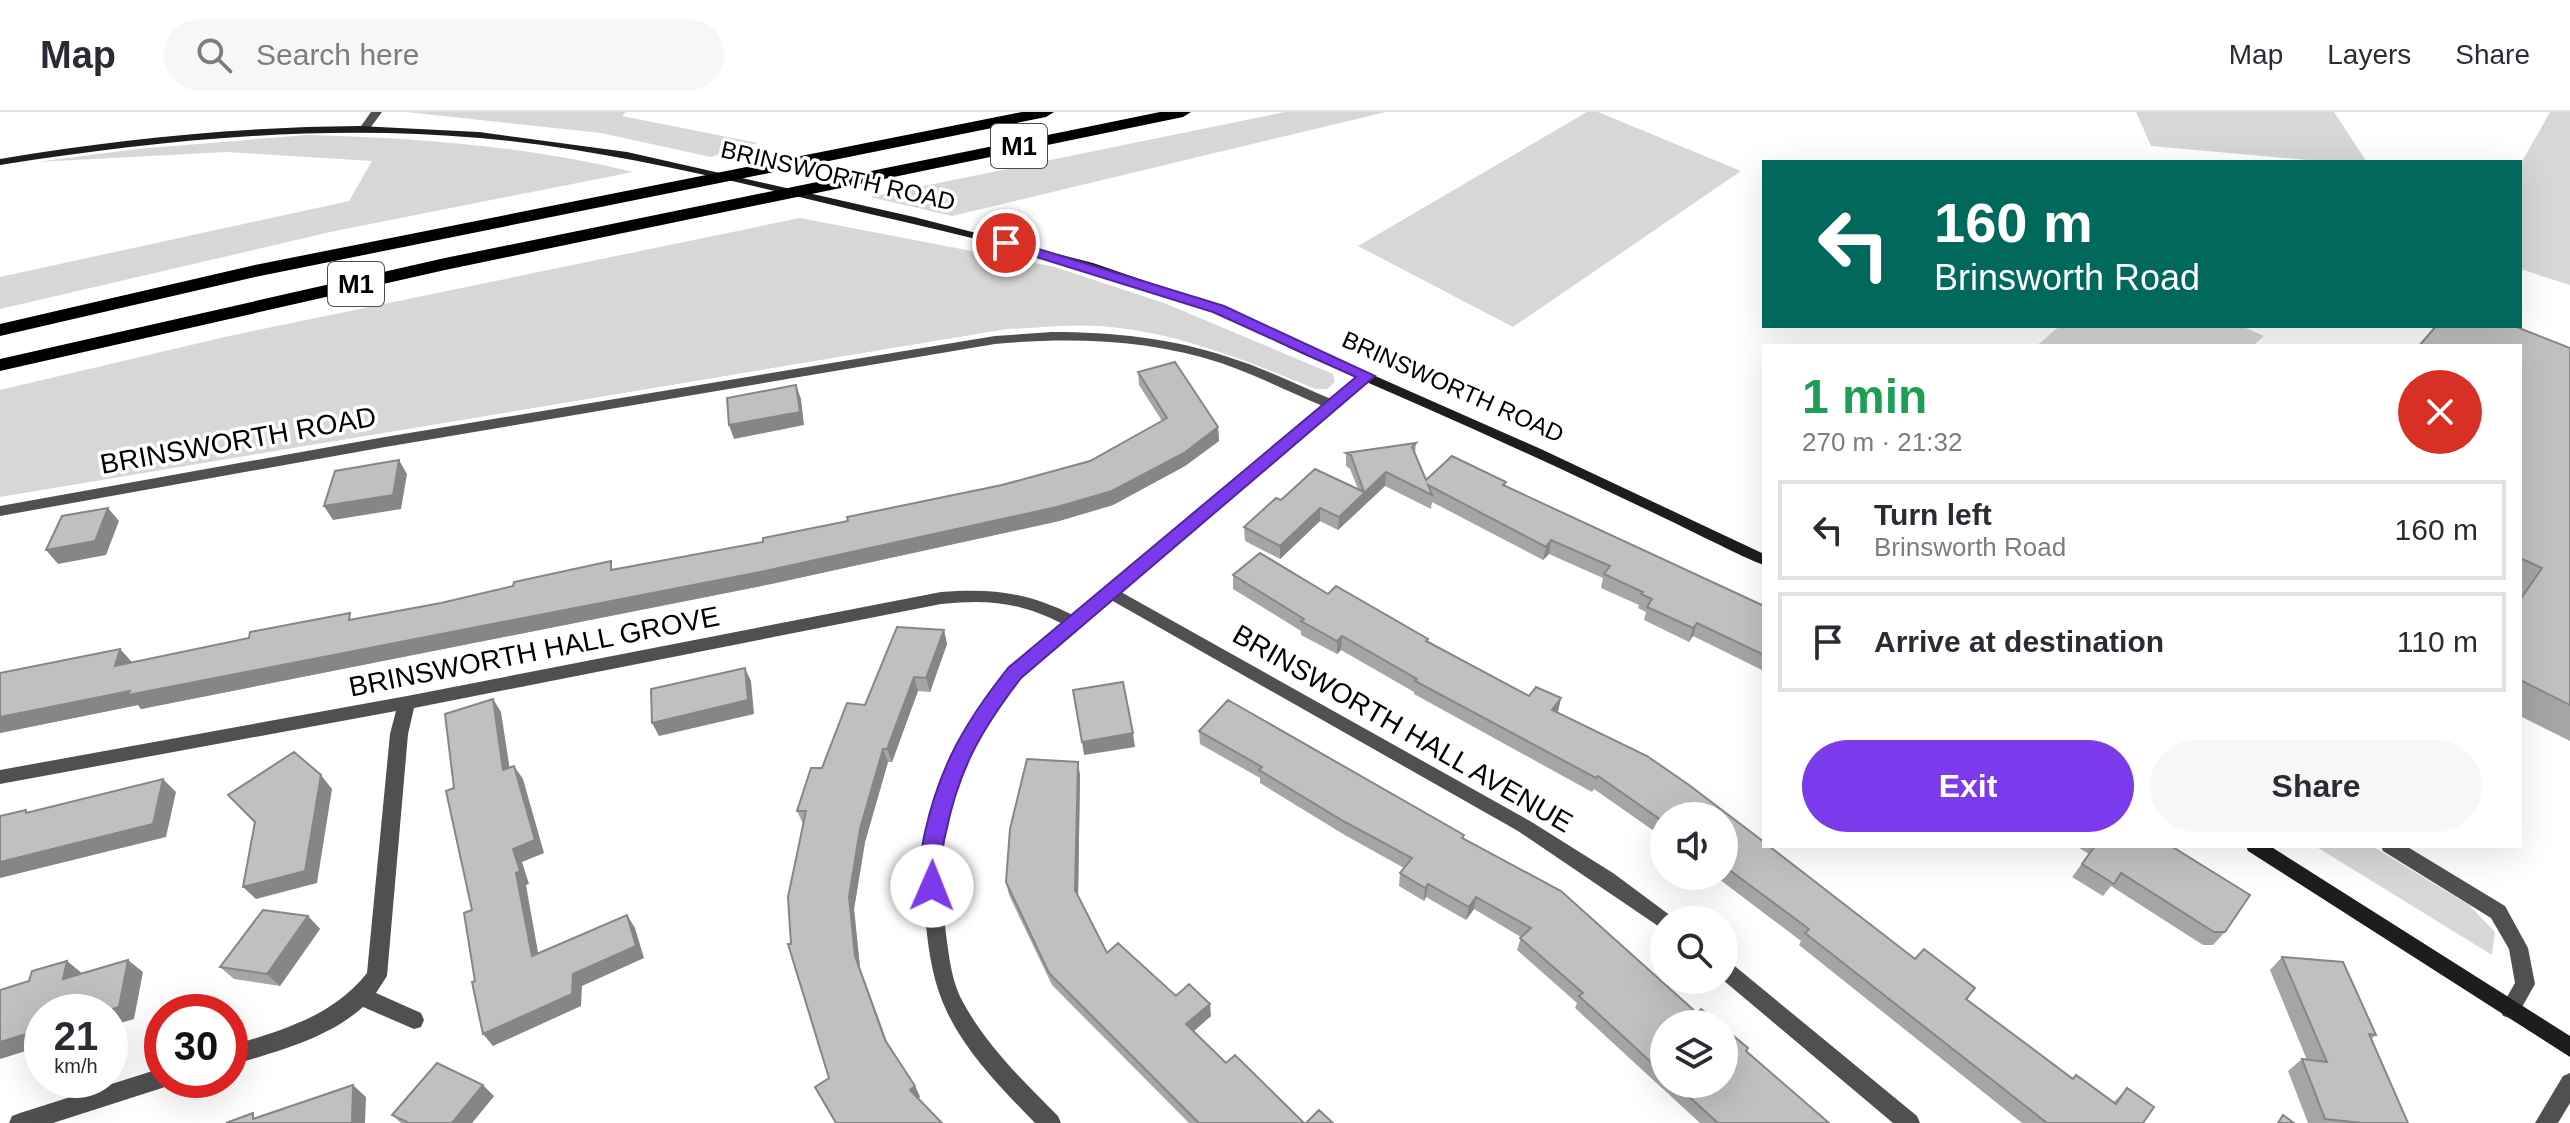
<!DOCTYPE html>
<html lang="en">
<head>
<meta charset="utf-8">
<style>
  :root { --surface:#fff; --page:#f7f7f7; --text:#2b2b33; --muted:#7c7c81; --line:#e1e1e2; --accent:#7c3aed }
  body { margin:0; font-family:Arial,sans-serif; background:var(--page); color:var(--text); height:100vh; display:flex; flex-direction:column; font-size:30px; white-space:nowrap }
  * { box-sizing:border-box; margin:0 }
  p { font-size:26px; color:var(--muted) }
  .icon { flex:none; width:44px; height:44px; fill:none; stroke:currentColor; stroke-width:2; stroke-linecap:round; stroke-linejoin:round }
  .map { position:relative; flex:1; overflow:hidden }
  .panel { position:absolute; left:1762px; top:232px; width:760px; height:504px; display:flex; flex-direction:column; background:var(--surface); border-radius:0px; box-shadow:0 8px 32px #0002 }
  .panel>* { flex:none }
  .top-card { position:absolute; left:1762px; top:48px; width:760px; height:168px; border-radius:0px; box-shadow:0 8px 32px #0002; background:#00695c; color:#fff; overflow:hidden }
  .tools { position:absolute; left:1650px; top:690px; display:grid; gap:16px }
  .tools a { display:grid; place-items:center; width:88px; height:88px; border-radius:50%; background:var(--surface); box-shadow:0 8px 32px #0002; font-size:40px }
  .speed { position:absolute; left:24px; top:882px; display:flex; gap:16px; font-size:40px; font-weight:700; text-align:center }
  .speed>* { display:grid; place-content:center; width:104px; height:104px; border-radius:50%; background:var(--surface); box-shadow:0 8px 32px #0002; line-height:1 }
  .speed small { font-size:20px; font-weight:400 }
  .speed .limit { border:12px solid #d22; background:#fff; color:#111 }
  .pin { position:absolute; display:grid; place-items:center; width:68px; height:68px; color:#fff; margin:-34px; border:4px solid #fff; border-radius:50%; box-shadow:0 2px 8px #0007 }
  .me { position:absolute; width:88px; margin:-44px; rotate:1deg; stroke-linejoin:round; filter:drop-shadow(0 0 6px #0008) }
  .turn { display:flex; align-items:center; gap:28px; height:168px; padding:0 40px; font-size:36px }
  .turn .icon { width:104px; height:104px; stroke-width:2.5 }
  .turn b { display:block; font-size:56px; line-height:68px }
  .round { display:grid; place-items:center; flex:none; width:84px; height:84px; border-radius:42px; background:var(--page) }
  .overview { display:flex; align-items:center; justify-content:space-between; height:136px; padding:0 40px }
  h1 { font-size:48px; font-weight:600; line-height:60px; color:#1e9e55 }
  .cta { display:flex; gap:16px; margin-top:auto; padding:16px 40px }
  .cta a { flex:1; height:92px; border-radius:48px; background:var(--accent); color:#fff; font-size:32px; font-weight:600; line-height:92px; text-align:center }
  .cta a+a { background:var(--page); color:var(--text) }
  ul { padding:0; list-style:none }
  li { display:flex; align-items:center; gap:24px; height:100px; margin:0 16px 12px; padding:0 24px; border:4px solid var(--line); border-radius:0px }
  li div { flex:1 }
  li b { display:block; font-size:30px }
  li em { font-style:normal }
  header { display:flex; align-items:center; gap:48px; box-sizing:border-box; height:112px; padding:0 40px; background:var(--surface); border-bottom:2px solid var(--line) }
  header strong { font-size:38px }
  nav { display:flex; gap:44px; margin-inline-start:auto; font-size:28px }
  .search { width:560px; height:72px; background:var(--page); display:flex; align-items:center; gap:20px; box-sizing:border-box; padding:0 28px; border-radius:44px; color:var(--muted); font-size:30px }
  .map>svg:first-child { display:block }
  .green { fill:#d7d7d7 }
  .lines { fill:none; stroke-linecap:round; stroke-linejoin:round }
  .street { fill:#505050; fill-rule:evenodd }
  .secondary { fill:#1d1d1d; fill-rule:evenodd }
  .highway { fill:#000; fill-rule:evenodd }
  .wall { fill:#a5a5a5 }
  .shaded-wall { fill:#868686 }
  .building { fill:#c0c0c0; stroke:#868686; stroke-width:2 }
  .route { fill:#7c3aed; stroke:#51269a; stroke-width:2 }
  .labels { text-anchor:middle; stroke-width:7; stroke-linejoin:round; paint-order:stroke }
  .far-street-label { font-size:24px; fill:#000; stroke:#fff }
  .shield { fill:#fff; stroke:#4c4c4c; stroke-width:2 }
  .shield-label { font-size:26px; font-weight:bold; fill:#000 }
  .street-label { font-size:28px; fill:#000; stroke:#fff }
</style>
</head>
<body>
<header>
<strong>Map</strong>
<div class="search"><svg class="icon" aria-label="search" viewBox="0 0 24 24"><circle cx="10" cy="10" r="6"/><path d="M15 15l6 6"/></svg>Search here</div>
<nav><a>Map</a><a>Layers</a><a>Share</a></nav>
</header>
<div class="map">
<svg width="2570" height="1011" viewBox="0 0 2570 1011">
  <rect width="100%" height="100%" fill="#fff"/>
  <path class="green" d="M407 0H626L622 4 758 31 711 45 601 21Z
    M1285 0H1386L952 104 870 85Z
    M1587 0H1598L1741 59 1513 215 1358 134Z
    M2136 0H2334L2367 50H2330L2151 34Z
    M2550 0H2570V173L2520 157V53Z
    M307 23C418 26 526 34 633 60L335 119 0 197V165L349 89 372 49 226 40 36 50 137 37Z
    M800 106 1055 155 1164 191 1333 262 1335 270 1327 277H1316C1247 249 1175 219 1099 214 1069 212 1038 216 1007 217L0 385V278L229 224Z
    M2060 214H2241L2264 224 2253 234H2036Z
    M2315 734H2372L2469 793 2495 820 2492 843Z"/>
  <g class="lines">
    <path class="street" d="M371 0H382L368 19H360L359 17Z
      M1052 220C1113 220 1171 226 1228 245 1264 256 1297 273 1331 287L1362 261H1372V267L1121 480 1530 709 1613 761 1671 804 1673 808H1664V818L1518 719 1111 488C1091 506 1071 523 1051 540 1041 549 1028 557 1019 568 954 645 933 722 946 822 949 845 952 872 964 892 987 934 1024 970 1058 1004L1061 1011H1035C1004 979 968 943 948 902 934 874 929 843 926 813 916 731 934 668 978 599 988 584 998 567 1011 555 1027 540 1046 526 1063 512 1019 490 989 487 941 492L414 596 408 622 387 864 376 881 421 901 424 908 421 915 414 917 363 895C326 928 276 939 230 954V934C282 918 332 905 367 861L390 622 396 599 0 672V658L407 584 941 480C992 476 1026 480 1073 503L1323 294C1289 280 1256 263 1221 251 1147 227 1071 225 995 232L385 335 0 404V394L385 325 995 224Z
      M2381 734H2406L2505 794 2528 836 2535 872 2517 904 2510 906 2503 904 2500 897 2515 871 2509 837 2491 806 2383 739Z
      M1724 848 1731 851 1917 1004 1920 1011H1893L1723 868Z
      M162 956V968H172L169 973 162 976 53 1011H9L12 1004 20 1001Z
      M2570 961V991L2558 1011H2535L2563 964Z"/>
    <path class="secondary" d="M359 14 479 20 627 40 914 105 1093 151 1233 199 1314 237 1543 338 1764 442V453C1744 446 1725 435 1705 426 1669 408 1633 391 1597 374 1502 329 1406 287 1309 245 1281 233 1254 217 1226 205 1112 157 990 130 870 102 741 71 612 38 480 26 319 12 159 28 0 53V47C119 27 238 15 359 14Z
      M2246 734H2270L2570 924V945L2248 739Z"/>
    <path class="highway" d="M1022 0H1054L1046 5 255 165 0 224V212L255 153Z
      M1160 0H1191L1183 5 445 158 0 259V247L445 146Z"/>
  </g>
  <path class="wall" d="M2520 234 2570 236V629L2520 604Z
    M1138 260 1218 315 1219 329 1185 354 1113 393 1059 409 771 472 141 597 138 593 0 621V561L132 550 354 507 441 491 615 457 763 430 1002 373 1090 349 1162 309 1139 273Z
    M1416 331 1415 342 1426 368 1506 370 1505 374 1764 494V559L1693 524 1689 530 1644 508 1646 500 1638 496 1639 493 1601 476 1603 466 1549 442 1543 448 1432 390 1431 397 1385 374 1338 418 1320 409 1280 447 1245 429 1244 415 1281 388 1358 377 1350 357 1346 354V341Z
    M1260 441 1328 482 1336 474 1428 527V529L1529 584 1536 575 1561 586 1557 601 1647 644 1689 673 1764 730V734H1769L1915 847 1924 837 1975 876 1967 888 2073 967 2076 963 2114 990 2127 976 2154 995 2143 1011H2022L1799 833 1801 829 1715 764H1724V704H1664V726L1594 677 1592 680 1414 582V580L1341 538 1337 542 1301 523V519L1233 477V463Z
    M944 518 947 532 930 580 918 579 892 650H888L865 730 854 797 860 856 888 932 915 974 920 985 829 966 791 832 803 712 797 699 822 656 865 593Z
    M1199 619 1464 723V726L1697 901 1719 912H1664V972H1724L1748 936 1746 940 1829 1011H1700L1575 896 1577 891 1517 838 1521 825 1474 797 1466 808 1426 785 1424 789 1399 774 1400 761 1404 756 1343 722 1260 671V666L1200 632Z
    M1080 663 1078 784 1107 841 1176 884 1211 904 1194 919 1226 951 1304 1011H1189L1052 873 1009 783 1006 770Z
    M2076 734H2171L2225 820 2213 833H2203L2111 774 2103 784 2072 765 2089 742Z
    M308 804 320 817 280 874 234 867 220 855Z
    M2282 845 2376 923 2371 927 2408 1011H2308L2288 959 2302 947 2307 948 2270 858Z
    M494 984 472 1011H401L392 1003Z"/>
  <path class="shaded-wall" d="M796 273 801 287 804 313 734 327 729 313Z
    M1218 315 1219 329 1185 354 1113 393 1059 409 771 472 141 597 138 593 0 621V605L130 579 765 459Z
    M399 348 407 362 401 397 333 408 324 394Z
    M1386 360 1385 374 1338 418 1339 405Z
    M108 396 119 409 106 443 58 452 46 438Z
    M1320 396V409L1280 447V434Z
    M1551 428 1549 442 1543 448 1546 435Z
    M1697 511 1693 524 1689 530 1693 516Z
    M944 518 947 532 930 580 926 566Z
    M1342 524 1341 538 1337 542V529Z
    M120 537 132 550 115 554Z
    M745 556 751 569 754 602 659 624 652 611Z
    M914 565 918 579 892 650 887 637Z
    M1561 586 1558 600 1549 612 1552 598Z
    M493 587 501 600 512 671 503 658Z
    M1133 621 1135 635 1084 643 1082 630Z
    M883 637 888 650 865 730 854 797 860 856 891 940 855 844 849 785 860 717Z
    M1078 650 1080 663 1078 791 1075 778Z
    M514 654 523 667 544 741 522 750 529 772 526 773 541 857 532 844 516 761 513 737Z
    M321 663 332 677 317 771 256 787 243 775Z
    M163 667 176 680 166 725 0 766V750Z
    M1428 772 1426 785 1424 789 1425 776Z
    M1476 785 1474 797 1466 808 1469 795Z
    M627 803 635 816 644 846 582 874 581 894 493 934 483 922 573 862Z
    M308 804 320 817 280 874 267 862Z
    M128 848 143 860 134 907 110 914V900H102Z
    M67 849 83 862 63 867Z
    M1210 892 1211 904 1188 924 1186 912Z
    M42 917V934L0 947V930Z
    M353 973 366 985 365 1011H352Z
    M483 973 494 984 472 1011H452Z
    M915 974 920 985 915 989 910 978Z"/>
  <path class="building" d="M2436 214H2514L2570 236V593L2520 568V488L2542 456 2520 446V234H2419Z
    M1175 250 1218 315 1184 341 1112 379 1057 395 765 459 128 583 130 579 0 605V561L120 537 115 554 249 526 250 520 350 501 349 508 441 491 513 474 514 470 611 449V458L763 430V426L848 409 847 405 1002 373 1090 349 1167 306 1138 260Z
    M796 273 800 300 729 313 727 286Z
    M1416 331 1412 335 1426 368 1452 344 1506 370 1503 373 1764 494V543L1697 511 1693 516 1647 495 1652 487 1641 482 1643 480 1604 462 1610 454 1551 428 1546 435 1428 373 1432 383 1386 360 1339 405 1320 396 1280 434 1244 415 1276 386 1281 388 1315 357 1364 380 1351 343 1346 341Z
    M399 348 393 383 324 394 335 359Z
    M108 396 95 429 46 438 62 404Z
    M1260 441 1328 482 1336 474 1428 527 1426 529 1529 584 1536 575 1561 586 1552 598 1647 644 1689 673 1764 730V734H1769L1915 847 1924 837 1975 876 1966 887 2073 967 2076 963 2116 992 2127 976 2154 995 2143 1011H2047L1805 821 1809 817 1724 754V704H1664V710L1598 664 1596 666 1415 569 1417 567 1342 524 1337 529 1301 509 1304 507 1233 463Z
    M897 515 944 518 926 566 914 565 887 637H883L860 717 849 785 855 844 885 928 915 974 910 978 942 1011H836L815 975 829 966 788 832H791L788 785 806 699H797L811 656H822L847 591 865 593Z
    M745 556 748 588 652 611 651 577Z
    M1123 570 1133 621 1082 630 1073 578Z
    M493 587 503 658 514 654 535 728 513 737 520 759 516 761 532 844 627 803 636 834 573 862 572 882 483 922 472 870 475 869 464 801 472 798 446 679 454 676 445 602Z
    M1228 588 1464 723 1462 726 1561 779 1697 901 1701 897 1719 912H1664V962L1579 884 1583 881 1520 826 1531 816 1476 785 1469 795 1428 772 1425 776 1400 761 1412 746 1343 709 1259 658 1262 655 1199 619Z
    M294 640 321 663 305 759 243 775 255 710 228 683Z
    M1027 647 1078 650 1075 778 1107 841 1118 831 1176 884 1189 872 1210 892 1186 912 1226 951 1235 943 1304 1011H1199L1049 861 1006 770 1010 717Z
    M163 667 153 712 0 750V704L26 698V701Z
    M2095 734H2171L2250 783 2225 820H2214L2121 761 2114 772 2082 752Z
    M263 798 308 804 267 862 220 855Z
    M2282 845 2343 850 2376 923 2369 922 2408 1011H2362L2325 1007 2302 947 2327 950Z
    M128 848 119 895 102 900H42V917L0 930V878L29 869 32 859 67 849 63 867Z
    M1724 916 1748 936 1746 939 1829 1011H1718L1675 972H1724Z
    M437 951 483 973 452 1011H409L392 1003Z
    M353 973 352 1011H226L253 1001V1007Z
    M1319 998 1333 1011H1306Z
    M2283 1003 2294 1011H2278Z"/>
  <path class="route" d="M1006 127 1224 194 1375 264 1021 566C982 617 959 656 946 720 944 728 942 736 941 744 940 757 945 769 940 781L932 783 924 781C916 762 921 739 925 720 940 653 966 609 1008 556L1356 265 1213 200 1001 134V128Z"/>
  <g class="labels">
    <g class="far-street-label">
      <text transform="translate(838 64) rotate(13)" y="8">BRINSWORTH ROAD</text>
      <text transform="translate(1453 275) rotate(24)" y="8">BRINSWORTH ROAD</text>
    </g>
    <g class="shield">
      <rect x="991" y="12" width="56" height="44" rx="6"/>
      <rect x="328" y="150" width="56" height="44" rx="6"/>
    </g>
    <g class="shield-label">
      <text x="1019" y="43">M1</text>
      <text x="356" y="181">M1</text>
    </g>
    <g class="street-label">
      <text transform="translate(238 328) rotate(-10)" y="10">BRINSWORTH ROAD</text>
      <text transform="translate(534 539) rotate(-11)" y="10">BRINSWORTH HALL GROVE</text>
      <text transform="translate(1403 616) rotate(30)" y="10">BRINSWORTH HALL AVENUE</text>
    </g>
  </g>
</svg>
<div class="tools">
<a><svg class="icon" aria-label="sound" viewBox="0 0 24 24"><path d="M4 9h4l5-4v14l-5-4H4zM17 9q2 3 0 6"/></svg></a>
<a><svg class="icon" aria-label="search" viewBox="0 0 24 24"><circle cx="10" cy="10" r="6"/><path d="M15 15l6 6"/></svg></a>
<a><svg class="icon" aria-label="layers" viewBox="0 0 24 24"><path d="M12 4l9 5-9 5-9-5zM3 14l9 5 9-5"/></svg></a>
</div>
<div class="speed"><div>21<small>km/h</small></div><div class="limit">30</div></div>
<div class="pin" style="left:1006px;top:131px;background:#d93025"><svg class="icon" aria-label="arrive" viewBox="0 0 24 24"><path d="M6 21V4h12l-3 4 3 4H6"/></svg></div>
<svg class="me" style="left:932px;top:774px" viewBox="-20 -20 40 40"><circle r="19" fill="#fff"/><path d="M0-13L10 11 0 6-10 11z" fill="#7c3aed"/></svg>
<div class="top-card">
<div class="turn"><svg class="icon" aria-label="left" viewBox="0 0 24 24"><path d="M17 20v-9H6M10 6l-5 5 5 5"/></svg><div><b>160 m</b>Brinsworth Road</div></div>
</div>
<section class="panel">
<div class="overview"><div><h1>1 min</h1><p>270 m · 21:32</p></div><a class="round" style="background:#d93025;color:#fff"><svg class="icon" aria-label="close" viewBox="0 0 24 24"><path d="M6 6l12 12M18 6L6 18"/></svg></a></div>
<ul>
<li><svg class="icon" aria-label="left" viewBox="0 0 24 24"><path d="M17 20v-9H6M10 6l-5 5 5 5"/></svg><div><b>Turn left</b><p>Brinsworth Road</p></div><em>160 m</em></li>
<li><svg class="icon" aria-label="arrive" viewBox="0 0 24 24"><path d="M6 21V4h12l-3 4 3 4H6"/></svg><div><b>Arrive at destination</b></div><em>110 m</em></li>
</ul>
<div class="cta"><a>Exit</a><a>Share</a></div>
</section>
</div>
</body>
</html>
